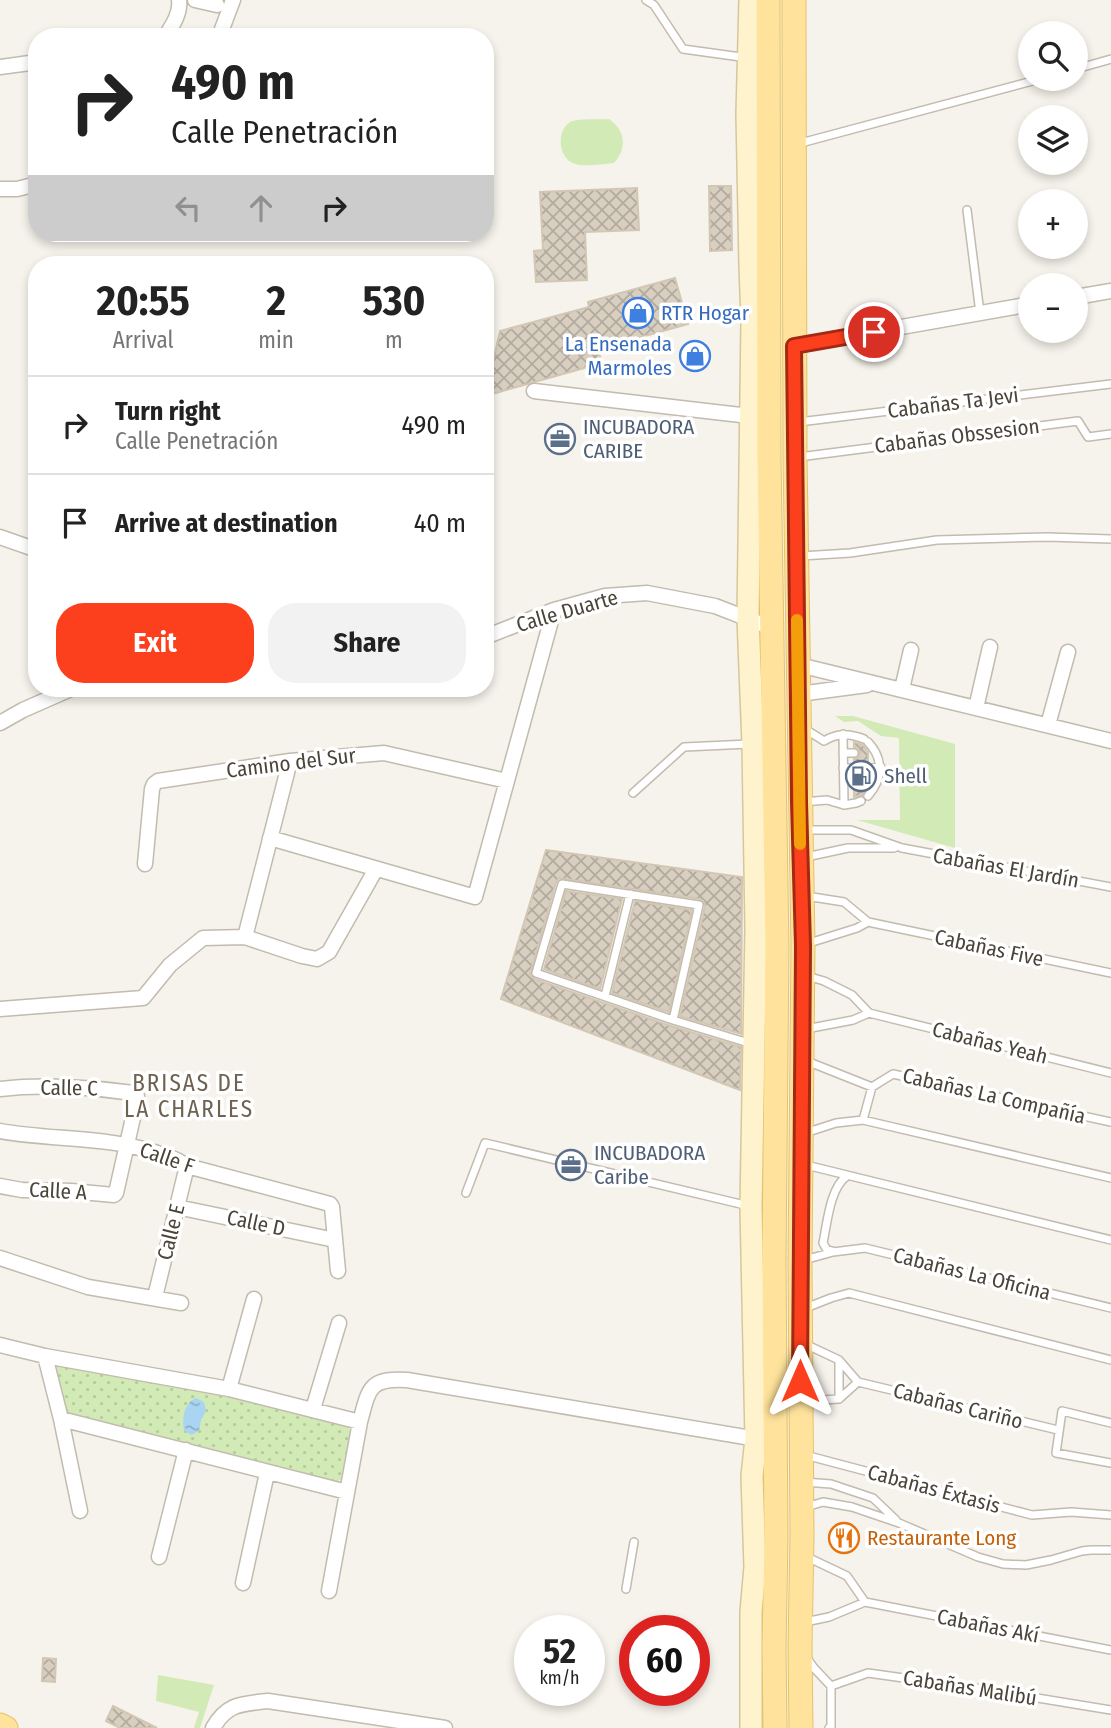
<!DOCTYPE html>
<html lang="en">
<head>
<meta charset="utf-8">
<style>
  :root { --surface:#fff; --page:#f2f2f2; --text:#222; --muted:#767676; --line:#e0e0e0; --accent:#fc3f1d }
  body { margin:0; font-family:"Fira Sans Condensed",sans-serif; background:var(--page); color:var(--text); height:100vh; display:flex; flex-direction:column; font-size:26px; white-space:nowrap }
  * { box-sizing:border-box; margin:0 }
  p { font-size:23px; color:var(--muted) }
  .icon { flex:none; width:38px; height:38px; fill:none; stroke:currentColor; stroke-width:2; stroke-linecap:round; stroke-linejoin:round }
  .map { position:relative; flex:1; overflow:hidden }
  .panel { position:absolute; left:28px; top:256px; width:466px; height:441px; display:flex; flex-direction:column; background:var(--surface); border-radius:28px; box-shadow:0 4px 10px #0003 }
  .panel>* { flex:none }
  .top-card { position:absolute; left:28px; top:28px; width:466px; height:214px; border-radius:28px; box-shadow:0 4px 10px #0003; background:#fff; color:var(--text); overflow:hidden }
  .fabs { position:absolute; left:1018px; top:21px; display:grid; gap:14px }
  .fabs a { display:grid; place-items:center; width:70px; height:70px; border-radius:50%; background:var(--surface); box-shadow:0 4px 10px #0003; font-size:35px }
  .speed { position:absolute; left:514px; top:1615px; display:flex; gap:14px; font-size:35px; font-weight:700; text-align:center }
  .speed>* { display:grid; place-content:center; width:91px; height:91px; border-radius:50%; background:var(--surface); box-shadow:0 4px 10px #0003; line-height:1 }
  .speed small { font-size:18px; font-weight:400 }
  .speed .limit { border:10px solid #d22; background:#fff; color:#111 }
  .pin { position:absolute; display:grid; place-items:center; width:60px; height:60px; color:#fff; margin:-30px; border:4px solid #fff; border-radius:50%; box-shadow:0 2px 7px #0007 }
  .me { position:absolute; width:77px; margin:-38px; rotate:0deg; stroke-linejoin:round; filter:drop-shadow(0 0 5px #0008) }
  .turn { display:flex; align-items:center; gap:24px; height:147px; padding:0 28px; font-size:32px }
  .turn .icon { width:91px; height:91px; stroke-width:2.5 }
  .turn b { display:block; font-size:49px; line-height:60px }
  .lanes { display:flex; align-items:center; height:66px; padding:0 28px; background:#0003; justify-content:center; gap:35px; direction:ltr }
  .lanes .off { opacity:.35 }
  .eta { display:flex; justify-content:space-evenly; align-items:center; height:119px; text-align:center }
  .eta b { font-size:42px; font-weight:700; line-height:49px }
  .primary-button { display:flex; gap:14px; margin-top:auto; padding:14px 28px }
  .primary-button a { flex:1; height:80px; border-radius:28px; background:var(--accent); color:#fff; font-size:28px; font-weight:700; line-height:80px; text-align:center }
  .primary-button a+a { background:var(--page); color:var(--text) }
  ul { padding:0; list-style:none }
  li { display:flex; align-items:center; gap:21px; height:98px; padding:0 28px; border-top:2px solid var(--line) }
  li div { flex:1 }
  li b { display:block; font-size:26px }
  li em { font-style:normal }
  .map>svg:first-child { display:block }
  .green { fill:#d2eab5 }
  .park { fill:url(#park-dots) }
  .water { fill:url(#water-ripples) }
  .building { fill:url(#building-cross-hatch); stroke:#d3c7b4; stroke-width:2 }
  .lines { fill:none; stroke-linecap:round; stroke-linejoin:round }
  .lane-casing { stroke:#c2bbae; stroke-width:10 }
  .street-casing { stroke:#c2bbae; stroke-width:17 }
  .secondary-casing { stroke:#d6c79b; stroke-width:24 }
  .primary-casing { stroke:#e6c16a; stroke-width:25 }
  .lane { stroke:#fff; stroke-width:7 }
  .street { stroke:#fff; stroke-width:14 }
  .secondary { stroke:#fff3cd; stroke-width:21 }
  .primary { stroke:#ffe39c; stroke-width:23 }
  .route-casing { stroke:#a42913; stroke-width:18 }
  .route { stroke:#fc3f1d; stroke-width:12 }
  .slow { stroke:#f59e0b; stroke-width:12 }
  .labels { text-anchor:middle; stroke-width:7; stroke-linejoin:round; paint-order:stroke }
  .shop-label { font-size:21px; fill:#366cbe; stroke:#fff; text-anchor:start }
  .street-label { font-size:21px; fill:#4b4439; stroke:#fff }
  .service-label { font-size:21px; fill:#4e5e75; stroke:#fff; text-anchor:start }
  .food-label { font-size:21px; fill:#c56008; stroke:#fff; text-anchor:start }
  .neighbourhood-label { font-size:23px; letter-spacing:2px; fill:#6e6250; stroke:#fff }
</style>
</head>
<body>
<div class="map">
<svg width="1111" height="1728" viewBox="0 0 1111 1728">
  <defs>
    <pattern id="park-dots" width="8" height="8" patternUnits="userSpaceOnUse" patternTransform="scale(1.75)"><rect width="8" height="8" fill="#d2eab5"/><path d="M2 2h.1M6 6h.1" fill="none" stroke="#b6ca9c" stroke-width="1.8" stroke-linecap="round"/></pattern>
    <pattern id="water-ripples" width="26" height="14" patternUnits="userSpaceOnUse" patternTransform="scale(1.75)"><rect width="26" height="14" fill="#a9d4f2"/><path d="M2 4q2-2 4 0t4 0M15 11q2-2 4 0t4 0" fill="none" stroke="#8caec5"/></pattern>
    <pattern id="building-cross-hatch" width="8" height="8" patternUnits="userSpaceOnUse" patternTransform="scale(1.75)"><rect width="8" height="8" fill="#d8cfc1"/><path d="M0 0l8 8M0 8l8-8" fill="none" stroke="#b1aa9e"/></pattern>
  </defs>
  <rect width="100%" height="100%" fill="#f6f3ec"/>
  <path class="green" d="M609 119C626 131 627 148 614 163 604 164 583 167 575 164 558 159 556 131 570 122 578 118 599 120 609 119Z
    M835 716H853L955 744V848L857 820H900L899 738 881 736 858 721 844 722Z
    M158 1675 214 1685 200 1728H194L199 1712 156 1701Z"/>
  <path class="park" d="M59 1364 194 1388 348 1426 351 1432 343 1479 335 1482 64 1414 54 1367Z"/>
  <path class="water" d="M196 1398 204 1402 206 1411 201 1420 199 1431 191 1435 184 1430C182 1418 184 1403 196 1398Z"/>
  <path class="building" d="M709 186H731L732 250 710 251Z
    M637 188 639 230 585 232 587 280 536 282 534 251 543 250 540 192Z
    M675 278 688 324 598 349 602 363 485 396 500 331 589 307 588 302Z
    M854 742 863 745 868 752V762L865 763 863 768 864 772 868 774V786L862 795 854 797V774L859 772 860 767 858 763 854 762V759L859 757 860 752 858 748 854 747Z
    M546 850 742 877 741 1034 680 1016 705 906 703 901 700 899 559 878 556 882 530 974 534 979 671 1026 741 1047 740 1090 501 999Z
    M566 891 622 899 600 989 544 969Z
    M635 901 692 910 669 1012 612 993Z
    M43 1658 56 1659 55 1682 42 1681Z
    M113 1706 157 1728H120L106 1721Z"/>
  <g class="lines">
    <g class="lane-casing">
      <path id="lane" d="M646 0 654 5 683 49 748 58
        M1076 69 1111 59
        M797 144 1040 79
        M967 210 980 313
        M799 422 1111 384
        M799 457 1078 421 1088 437 1111 434
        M801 556 850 553 937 540 1047 537 1111 539
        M805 729 824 741C837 733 849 733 864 739
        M843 734 844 805
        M868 742C884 759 883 779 868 796
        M843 753H854
        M843 768H854
        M869 768 881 767
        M633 793 684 747 749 744
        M803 802 827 800 844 805 856 803 861 801
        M803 830H851L902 848 1111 887
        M806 857 848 848H894
        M806 896 844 902 868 922 1111 973
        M806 944 857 928 868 922
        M807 976 824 981 852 995 869 1013 1111 1073
        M605 996 630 894
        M673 1020 699 905 562 884 536 973 673 1020 752 1044
        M806 1029 853 1020 869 1013
        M804 1060 872 1087 893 1074 1111 1122
        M863 1120 872 1087
        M805 1133 836 1123 863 1120 1111 1178
        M806 1165 1111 1240
        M466 1193 485 1143 749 1206
        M832 1251 827 1250 823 1243C827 1224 830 1187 847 1176
        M804 1260 833 1252 865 1248 1111 1308
        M803 1309 831 1298 849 1293 1111 1360
        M805 1344 839 1360 858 1382 1058 1430
        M839 1399V1361
        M804 1401 839 1399 858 1382
        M1111 1423 1062 1411 1056 1453 1111 1463
        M805 1455 1032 1515 1071 1512 1111 1515
        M804 1482 831 1484 873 1498 896 1520
        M806 1507 823 1502 852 1507 899 1523 978 1557 1003 1564 1026 1565 1051 1560 1082 1551 1091 1550H1111
        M807 1557 847 1576 865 1602
        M626 1589 634 1542
        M805 1622 829 1617 865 1602 1111 1650
        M807 1658 814 1668 831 1686V1727L829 1728
        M831 1686 868 1673 982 1689 1111 1710"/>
    </g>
    <g class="street-casing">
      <path id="street" d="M195 0 217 5
        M165 37C172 26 181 13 179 0
        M219 37 233 0
        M0 67 37 62
        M0 189H17L37 184
        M1076 297 1111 291
        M794 346 1031 304
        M534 391 758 417
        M0 537 37 550
        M485 637 554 610 605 596 647 593 715 606 772 628
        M799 665 1111 741
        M902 689 911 650
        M799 694 867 685
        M976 708 990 647
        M0 723 23 710 73 688
        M1048 725 1068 652
        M270 838 475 897 554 610
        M145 864 152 789 154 784 158 781 290 761 384 753 507 781
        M245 937 290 761
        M0 1009 143 998 170 965 203 938 245 937 302 956 317 959 329 952 376 869
        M0 1089C41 1084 92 1087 133 1093L137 1096V1100L116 1193 114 1195 71 1191 22 1190 0 1186
        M0 1131C49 1140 98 1136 147 1150 162 1154 174 1157 187 1166L330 1204 332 1207 338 1271
        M177 1207 335 1240
        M0 1258 88 1287 181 1303
        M155 1297 187 1166
        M0 1345 45 1356 229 1389 360 1422
        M45 1356 61 1419 80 1511
        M229 1389 254 1299
        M313 1409 339 1323
        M61 1419 347 1492
        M159 1557 186 1450
        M243 1583 267 1473
        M329 1591 360 1422C369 1388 369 1378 407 1380L763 1440
        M213 1728C227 1703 242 1704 268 1701L445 1728"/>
    </g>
    <g class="secondary-casing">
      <path id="secondary" d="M750 0 747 114 750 265 752 320 748 619 753 744 756 929 751 1207 756 1439 752 1476 755 1567 751 1612V1728"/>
    </g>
    <g class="primary-casing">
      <path id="primary" d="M768 0 769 458 777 946 774 1261 776 1537 774 1648 775 1728
        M794 0 795 458 803 946 800 1261 802 1536 800 1647 801 1728
        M0 1725 6 1728"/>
    </g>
    <use href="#lane" class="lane"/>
    <use href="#street" class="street"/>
    <use href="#secondary" class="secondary"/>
    <use href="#primary" class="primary"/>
  </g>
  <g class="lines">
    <g class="route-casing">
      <path id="route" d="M800 1381 803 946 799 802 794 346 874 332"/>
    </g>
    <use href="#route" class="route"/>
    <path class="slow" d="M797 620 800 844"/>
  </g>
  <defs>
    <g id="shop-ring" transform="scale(1.575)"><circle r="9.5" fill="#fff" stroke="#3f7fe0" stroke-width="1.5"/><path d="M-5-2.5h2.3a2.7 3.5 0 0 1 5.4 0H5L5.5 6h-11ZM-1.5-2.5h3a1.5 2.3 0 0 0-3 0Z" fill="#3f7fe0"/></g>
    <g id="office-ring" transform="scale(1.575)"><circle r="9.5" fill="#fff" stroke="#5c6f8a" stroke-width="1.5"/><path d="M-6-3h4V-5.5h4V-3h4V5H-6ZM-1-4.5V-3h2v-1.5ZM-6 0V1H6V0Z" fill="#5c6f8a"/></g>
    <g id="fuel-ring" transform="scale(1.575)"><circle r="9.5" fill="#fff" stroke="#5c6f8a" stroke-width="1.5"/><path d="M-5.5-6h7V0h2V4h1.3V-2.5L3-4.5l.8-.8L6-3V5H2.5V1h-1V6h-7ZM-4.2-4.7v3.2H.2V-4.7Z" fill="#5c6f8a"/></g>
    <g id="restaurant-ring" transform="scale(1.575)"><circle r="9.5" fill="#fff" stroke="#e8710a" stroke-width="1.5"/><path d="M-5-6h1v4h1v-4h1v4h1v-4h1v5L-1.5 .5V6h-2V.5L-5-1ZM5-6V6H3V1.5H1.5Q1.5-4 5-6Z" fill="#e8710a"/></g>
  </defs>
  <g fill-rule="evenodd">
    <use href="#shop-ring" x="638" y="313"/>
    <use href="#shop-ring" x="695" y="356"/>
    <use href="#office-ring" x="560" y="439"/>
    <use href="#fuel-ring" x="861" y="776"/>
    <use href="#office-ring" x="571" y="1165"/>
    <use href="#restaurant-ring" x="844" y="1538"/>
  </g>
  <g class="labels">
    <g class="shop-label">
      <text x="661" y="320">RTR Hogar</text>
      <text x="672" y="351" text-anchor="end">La Ensenada<tspan x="672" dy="24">Marmoles</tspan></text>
    </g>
    <g class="street-label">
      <text transform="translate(953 403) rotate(-7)" y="7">Cabañas Ta Jevi</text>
      <text transform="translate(957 436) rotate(-7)" y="7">Cabañas Obssesion</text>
      <text transform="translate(567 611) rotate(-16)" y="7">Calle Duarte</text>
      <text transform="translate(291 763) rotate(-7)" y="7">Camino del Sur</text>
      <text transform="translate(1006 868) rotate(10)" y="7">Cabañas El Jardín</text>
      <text transform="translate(989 948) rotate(12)" y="7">Cabañas Five</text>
      <text transform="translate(990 1043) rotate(14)" y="7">Cabañas Yeah</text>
      <text transform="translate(69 1088) rotate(1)" y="7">Calle C</text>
      <text transform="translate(994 1096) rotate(13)" y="7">Cabañas La Compañía</text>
      <text transform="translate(167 1158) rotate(19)" y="7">Calle F</text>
      <text transform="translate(58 1191) rotate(3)" y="7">Calle A</text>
      <text transform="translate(256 1223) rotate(12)" y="7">Calle D</text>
      <text transform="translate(171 1232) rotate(-76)" y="7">Calle E</text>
      <text transform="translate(972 1274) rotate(14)" y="7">Cabañas La Oficina</text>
      <text transform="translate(958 1406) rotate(14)" y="7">Cabañas Cariño</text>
      <text transform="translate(934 1489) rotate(15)" y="7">Cabañas Éxtasis</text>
      <text transform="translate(988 1626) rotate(11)" y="7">Cabañas Akí</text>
      <text transform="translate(970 1688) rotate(9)" y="7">Cabañas Malibú</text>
    </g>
    <g class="service-label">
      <text x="583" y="434">INCUBADORA<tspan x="583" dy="24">CARIBE</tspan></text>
      <text x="884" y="783">Shell</text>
      <text x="594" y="1160">INCUBADORA<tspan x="594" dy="24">Caribe</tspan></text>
    </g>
    <g class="food-label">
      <text x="867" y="1545">Restaurante Long</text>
    </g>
    <g class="neighbourhood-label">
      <text x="189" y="1091">BRISAS DE<tspan x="189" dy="26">LA CHARLES</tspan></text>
    </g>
  </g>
</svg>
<div class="fabs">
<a><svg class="icon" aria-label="search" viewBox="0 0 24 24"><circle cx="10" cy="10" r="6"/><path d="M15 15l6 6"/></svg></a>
<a><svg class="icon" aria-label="layers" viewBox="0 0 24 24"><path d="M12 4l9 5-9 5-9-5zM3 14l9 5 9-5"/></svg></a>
<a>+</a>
<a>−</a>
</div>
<div class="speed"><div>52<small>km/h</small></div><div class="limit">60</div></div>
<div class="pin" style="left:874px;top:332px;background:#d93025"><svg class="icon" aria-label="arrive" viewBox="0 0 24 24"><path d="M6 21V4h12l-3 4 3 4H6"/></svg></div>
<svg class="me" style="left:800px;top:1381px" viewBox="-20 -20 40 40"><path d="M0-17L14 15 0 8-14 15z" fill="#fc3f1d" stroke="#fff" stroke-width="4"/></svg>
<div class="top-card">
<div class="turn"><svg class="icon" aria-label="right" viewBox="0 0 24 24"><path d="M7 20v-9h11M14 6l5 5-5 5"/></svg><div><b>490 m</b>Calle Penetración</div></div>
<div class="lanes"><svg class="icon off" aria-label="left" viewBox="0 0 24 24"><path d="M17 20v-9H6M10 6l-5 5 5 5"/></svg><svg class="icon off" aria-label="ahead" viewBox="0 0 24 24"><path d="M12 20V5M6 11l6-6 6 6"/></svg><svg class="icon" aria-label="right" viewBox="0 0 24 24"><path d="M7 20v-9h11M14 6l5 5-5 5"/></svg></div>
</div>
<section class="panel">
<div class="eta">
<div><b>20:55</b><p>Arrival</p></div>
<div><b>2</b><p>min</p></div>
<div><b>530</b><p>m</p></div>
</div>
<ul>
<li><svg class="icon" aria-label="right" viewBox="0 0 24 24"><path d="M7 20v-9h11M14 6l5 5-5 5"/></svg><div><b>Turn right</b><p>Calle Penetración</p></div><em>490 m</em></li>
<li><svg class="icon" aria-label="arrive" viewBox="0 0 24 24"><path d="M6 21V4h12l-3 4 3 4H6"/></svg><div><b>Arrive at destination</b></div><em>40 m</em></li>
</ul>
<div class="primary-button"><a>Exit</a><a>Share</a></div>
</section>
</div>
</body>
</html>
